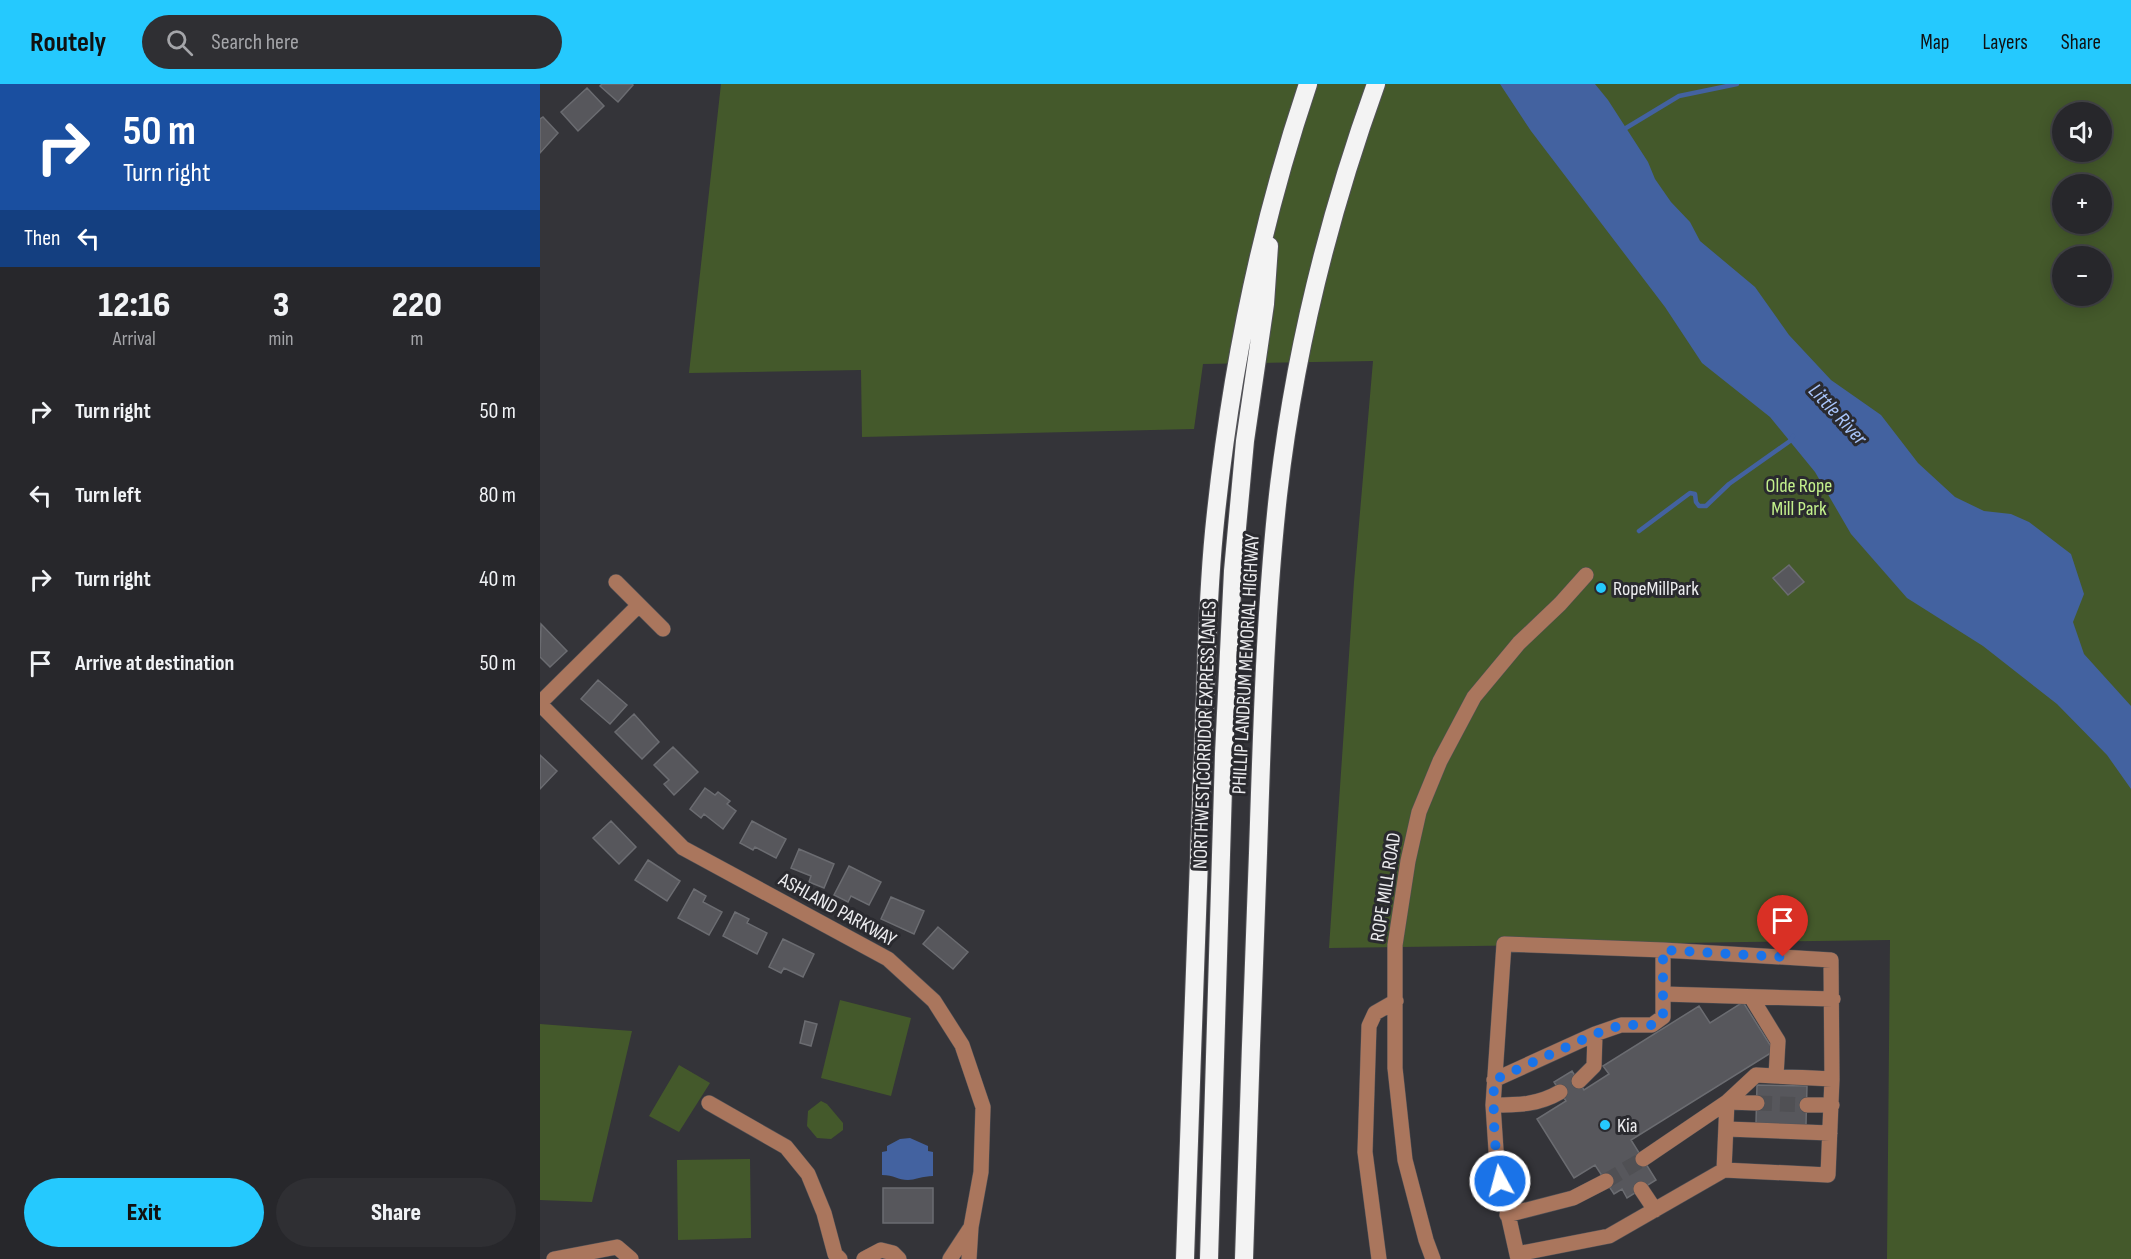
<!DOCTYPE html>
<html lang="en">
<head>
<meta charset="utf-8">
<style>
  :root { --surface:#27272b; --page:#2f2f33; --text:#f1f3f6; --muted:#a4a5a9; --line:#434447; --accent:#25c9fe }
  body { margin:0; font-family:"Sofia Sans Condensed",sans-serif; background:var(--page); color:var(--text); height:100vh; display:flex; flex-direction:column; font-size:22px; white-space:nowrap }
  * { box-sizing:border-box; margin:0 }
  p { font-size:20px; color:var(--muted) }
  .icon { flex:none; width:33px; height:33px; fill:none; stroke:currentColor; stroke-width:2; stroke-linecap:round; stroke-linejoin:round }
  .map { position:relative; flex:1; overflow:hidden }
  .details { display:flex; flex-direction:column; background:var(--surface); width:540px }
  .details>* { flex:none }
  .banner { background:#1a4fa0; color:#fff; overflow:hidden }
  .tools { position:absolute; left:1512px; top:18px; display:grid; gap:12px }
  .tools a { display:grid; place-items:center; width:60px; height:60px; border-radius:50%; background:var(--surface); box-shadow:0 3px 15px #0003,0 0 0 2px var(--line); font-size:30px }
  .pin { position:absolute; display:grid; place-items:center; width:51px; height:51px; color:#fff; margin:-62px -26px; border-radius:50% 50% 50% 0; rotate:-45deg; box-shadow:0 0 6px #0007 }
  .pin .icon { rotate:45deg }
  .me { position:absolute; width:66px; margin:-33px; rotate:353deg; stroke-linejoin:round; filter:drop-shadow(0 0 4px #0008) }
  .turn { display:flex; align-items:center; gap:21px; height:126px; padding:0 24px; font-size:27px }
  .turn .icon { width:78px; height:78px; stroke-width:2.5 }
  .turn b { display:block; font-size:42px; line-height:51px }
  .then { display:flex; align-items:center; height:57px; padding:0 24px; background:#0003; gap:12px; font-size:22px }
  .eta { display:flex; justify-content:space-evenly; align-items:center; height:102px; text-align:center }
  .eta b { font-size:36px; font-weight:800; line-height:42px }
  .cta { display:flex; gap:12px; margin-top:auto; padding:12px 24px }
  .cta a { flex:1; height:69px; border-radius:36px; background:var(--accent); color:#111; font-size:24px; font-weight:800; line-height:69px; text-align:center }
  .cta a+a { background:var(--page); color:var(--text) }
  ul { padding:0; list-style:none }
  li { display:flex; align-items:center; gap:18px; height:84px; padding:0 24px }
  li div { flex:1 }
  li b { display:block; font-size:22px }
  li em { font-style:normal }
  header { display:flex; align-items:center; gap:36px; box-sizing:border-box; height:84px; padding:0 30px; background:var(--accent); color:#111 }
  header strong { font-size:28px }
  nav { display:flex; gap:33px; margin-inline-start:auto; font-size:21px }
  .search { width:420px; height:54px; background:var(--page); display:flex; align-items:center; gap:15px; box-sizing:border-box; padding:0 21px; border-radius:33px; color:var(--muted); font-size:22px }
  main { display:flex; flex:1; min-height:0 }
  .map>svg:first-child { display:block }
  .green { fill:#44592b; fill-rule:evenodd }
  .water { fill:#4362a0 }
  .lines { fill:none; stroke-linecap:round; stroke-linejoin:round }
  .stream { stroke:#4362a0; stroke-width:4.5 }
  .building { fill:#57575c; stroke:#6b6c71; stroke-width:1.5 }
  .minor-tunnel { stroke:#505054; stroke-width:15; stroke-dasharray:15 8; stroke-linecap:butt }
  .minor-casing { stroke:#515156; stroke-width:16 }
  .highway-casing { stroke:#515156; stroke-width:20 }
  .minor { stroke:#aa765d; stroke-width:15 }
  .highway { stroke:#f3f3f3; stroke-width:18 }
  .route { stroke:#1a73e8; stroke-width:10; stroke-dasharray:0 18 }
  .poi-dot { fill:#25c9fe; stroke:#2a2a2f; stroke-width:2 }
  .labels { text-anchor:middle; stroke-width:6; stroke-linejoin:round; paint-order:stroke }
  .park-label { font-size:20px; fill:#c3f08c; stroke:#2a2a2f }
  .poi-label { font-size:20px; fill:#ececef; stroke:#2a2a2f; text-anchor:start }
  .street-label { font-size:20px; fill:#ececef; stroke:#2a2a2f }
  .water-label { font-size:21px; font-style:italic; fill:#a9c5fb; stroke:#2a2a2f }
</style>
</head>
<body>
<header>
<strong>Routely</strong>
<div class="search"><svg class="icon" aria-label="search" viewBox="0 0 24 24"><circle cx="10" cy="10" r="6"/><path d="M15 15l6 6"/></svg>Search here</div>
<nav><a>Map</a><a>Layers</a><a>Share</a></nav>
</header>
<main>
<section class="details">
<div class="banner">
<div class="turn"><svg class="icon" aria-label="right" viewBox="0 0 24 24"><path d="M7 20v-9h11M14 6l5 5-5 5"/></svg><div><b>50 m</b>Turn right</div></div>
<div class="then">Then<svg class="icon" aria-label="left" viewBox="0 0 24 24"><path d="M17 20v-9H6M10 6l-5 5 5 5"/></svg></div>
</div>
<div class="eta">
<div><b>12:16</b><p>Arrival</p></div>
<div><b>3</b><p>min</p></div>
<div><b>220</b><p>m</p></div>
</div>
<ul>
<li><svg class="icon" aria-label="right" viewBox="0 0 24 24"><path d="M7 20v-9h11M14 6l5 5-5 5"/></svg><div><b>Turn right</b></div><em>50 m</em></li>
<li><svg class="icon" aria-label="left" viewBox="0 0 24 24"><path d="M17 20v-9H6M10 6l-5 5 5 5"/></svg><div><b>Turn left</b></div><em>80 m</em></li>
<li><svg class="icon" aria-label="right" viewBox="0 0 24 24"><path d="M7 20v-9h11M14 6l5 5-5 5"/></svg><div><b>Turn right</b></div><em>40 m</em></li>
<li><svg class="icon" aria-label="arrive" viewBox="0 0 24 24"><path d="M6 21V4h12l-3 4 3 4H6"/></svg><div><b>Arrive at destination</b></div><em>50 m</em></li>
</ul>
<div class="cta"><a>Exit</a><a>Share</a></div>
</section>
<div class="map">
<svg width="1591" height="1175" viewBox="0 0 1591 1175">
  <rect width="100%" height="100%" fill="#343439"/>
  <path class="green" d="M181 0H1591V1175H1347L1350 856 789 864 814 498 833 277 663 280 654 345 322 353 321 286 149 289ZM1522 28H1562V68H1522ZM1522 100H1562V140H1522ZM1522 172H1562V212H1522Z
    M300 916 371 934 351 1012 281 994Z
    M0 940 92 947 52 1118 0 1116Z
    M139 981 170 999 139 1048 109 1032Z
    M281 1017 287 1020 303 1039V1046L291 1055 277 1054 267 1042 268 1027Z
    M210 1075 211 1154 138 1156 137 1076Z"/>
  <path class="water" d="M960 0H1055L1068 16 1108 78 1115 95 1131 118 1150 138 1160 157 1215 203 1249 251 1291 296 1341 331 1378 379 1415 413 1444 427 1471 430 1489 438 1531 470 1544 510 1533 538 1544 570 1591 622V705L1567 671 1517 620 1443 562 1367 514 1311 450 1275 388 1230 333 1162 279 1125 223 991 47Z
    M370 1054 388 1062V1067L393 1068V1092C383 1092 374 1096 368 1096 358 1096 354 1091 342 1091V1068L347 1067V1062L360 1055Z"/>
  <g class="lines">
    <path class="stream" d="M1086 44 1139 12 1197 0
      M1099 447 1150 409 1155 410 1156 418 1159 422H1166L1189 400 1250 357 1253 352"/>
  </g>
  <path class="building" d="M62 0H92L93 1 78 18 60 2Z
    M47 4 64 22 38 47 21 28Z
    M3 33 18 49 0 69V35Z
    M1249 481 1264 498 1248 511 1233 494Z
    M1 540 27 567 10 583 0 573Z
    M58 596 87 621 70 640 41 615Z
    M94 630 119 658 102 675 75 648Z
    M133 663 158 688 134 711 124 700 129 696 114 681Z
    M0 671 17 687 0 705Z
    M165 704 175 711 178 708 190 717 187 720 196 727 183 745 164 730 161 734 150 725Z
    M71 737 96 763 79 780 53 754Z
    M212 737 246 755 236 774 215 763 213 766 200 759Z
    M259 765 294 780 284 804 269 798 271 792 251 784Z
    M108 776 140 797 127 817 95 796Z
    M309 782 341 798 329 821 311 812 308 818 294 811Z
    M154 805 166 812 163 818 182 828 169 851 138 834Z
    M351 813 384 827 374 850 341 835Z
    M195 828 209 835 207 839 227 849 217 870 183 852Z
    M398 843 428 868 413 885 383 860Z
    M243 855 274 870 263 893 244 884 241 889 229 883Z
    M1203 918 1234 967 1091 1056 1116 1096 1087 1114 1082 1105 1074 1110 1055 1081 1034 1094 997 1035 1026 1017 1014 998 1032 987 1044 1006 1069 990 1063 982 1159 922 1170 939Z
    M265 937 277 940 271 962 260 959Z
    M1217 1001 1267 1002 1266 1041 1216 1039Z
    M343 1104H393V1139H343Z"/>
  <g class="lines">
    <path class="minor-tunnel" d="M1217 1019 1267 1021
      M1066 1097 1103 1075"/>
    <g class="minor-casing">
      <path id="minor" d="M76 498 123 545
        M0 619 99 521
        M0 620 143 764 348 875 394 917 422 961 443 1023 441 1088 431 1143
        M1123 910 1293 915
        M1211 913 1238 957 1236 992
        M954 996 1055 950 1081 941H1112L1123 933V866
        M1039 997 1054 982 1055 950
        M169 1019 246 1063 268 1090 284 1129 295 1170 300 1175
        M953 1021C978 1021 998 1021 1020 1008
        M1267 1021H1292
        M1187 1045 1290 1049
        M1103 1075 1187 1018 1217 1019
        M1184 1086 1187 1018 1216 991 1292 995
        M1101 1105 1115 1126
        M967 1131 1033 1114 1066 1097
        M977 1170 1069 1152 1184 1086 1288 1091 1292 995 1291 876 1123 866 964 860 953 1021 957 1081 978 1175
        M14 1175 77 1163 91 1175
        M324 1175 341 1166 353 1169 359 1175
        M410 1175 431 1143 429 1175
        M839 1175 825 1068 829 942 835 929 856 917
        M893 1175 886 1156 865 1076 855 984V861L868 777 879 728 900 677 934 613 979 559 1020 520 1046 491"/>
    </g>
    <g class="highway-casing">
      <path id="highway" d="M645 1175C651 1014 655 853 662 692 666 611 666 529 674 448 689 296 719 145 768 0
        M669 1175 684 670 693 487 705 357 725 220 729 162
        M704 1175C708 1040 713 904 718 769 722 650 725 530 738 411 754 271 788 133 836 0"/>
    </g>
    <use href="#minor" class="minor"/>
    <use href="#highway" class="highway"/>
  </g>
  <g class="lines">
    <path class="route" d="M960 1097C954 1064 953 1029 954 996L1055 950 1081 941H1112L1123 933V866L1243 873"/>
  </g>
  <g class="poi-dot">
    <circle cx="1061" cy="504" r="6"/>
    <circle cx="1065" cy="1041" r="6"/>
  </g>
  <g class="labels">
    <g class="park-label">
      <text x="1259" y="408">Olde Rope<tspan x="1259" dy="23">Mill Park</tspan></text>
    </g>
    <g class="poi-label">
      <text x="1073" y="511">RopeMillPark</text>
      <text x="1077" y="1048">Kia</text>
    </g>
    <g class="street-label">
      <text transform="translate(705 580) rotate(-87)" y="7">PHILLIP LANDRUM MEMORIAL HIGHWAY</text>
      <text transform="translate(664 651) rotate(-88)" y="7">NORTHWEST CORRIDOR EXPRESS LANES</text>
      <text transform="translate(845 803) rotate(-81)" y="7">ROPE MILL ROAD</text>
      <text transform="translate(298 825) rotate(29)" y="7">ASHLAND PARKWAY</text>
    </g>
    <g class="water-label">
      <text transform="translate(1298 330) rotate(47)" y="7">Little River</text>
    </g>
  </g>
</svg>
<div class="tools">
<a><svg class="icon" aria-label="sound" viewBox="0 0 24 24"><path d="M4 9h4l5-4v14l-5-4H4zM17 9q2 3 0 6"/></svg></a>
<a>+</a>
<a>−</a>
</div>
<div class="pin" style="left:1243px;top:873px;background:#d93025"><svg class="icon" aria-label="arrive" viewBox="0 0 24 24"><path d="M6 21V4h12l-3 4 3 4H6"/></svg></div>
<svg class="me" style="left:960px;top:1097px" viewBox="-20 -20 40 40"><circle r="17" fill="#1a73e8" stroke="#fff" stroke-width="3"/><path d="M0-11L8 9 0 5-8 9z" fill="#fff"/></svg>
</div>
</main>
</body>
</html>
